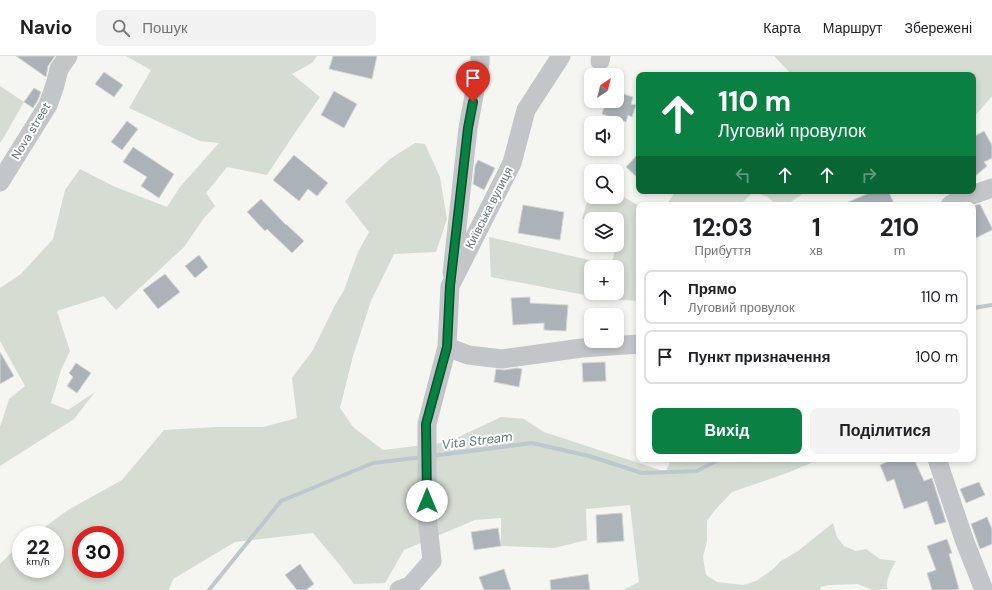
<!DOCTYPE html>
<html lang="uk">
<head>
<meta charset="utf-8">
<style>
  :root { --surface:#fff; --page:#f2f2f2; --text:#202124; --muted:#757577; --line:#e0e0e0; --accent:#0b8043 }
  body { margin:0; font-family:"DM Sans",sans-serif; background:var(--page); color:var(--text); height:100vh; display:flex; flex-direction:column; font-size:15px; white-space:nowrap }
  * { box-sizing:border-box; margin:0 }
  p { font-size:13px; color:var(--muted) }
  .icon { flex:none; width:22px; height:22px; fill:none; stroke:currentColor; stroke-width:2; stroke-linecap:round; stroke-linejoin:round }
  .map { position:relative; flex:1; overflow:hidden }
  .panel { position:absolute; left:636px; top:146px; width:340px; height:260px; display:flex; flex-direction:column; background:var(--surface); border-radius:8px; box-shadow:0 2px 6px #0003 }
  .panel>* { flex:none }
  .guide { position:absolute; left:636px; top:16px; width:340px; height:122px; border-radius:8px; box-shadow:0 2px 6px #0003; background:#0b8043; color:#fff; overflow:hidden }
  .needle { width:26px; rotate:35deg }
  .buttons { position:absolute; left:584px; top:12px; display:grid; gap:8px }
  .buttons a { display:grid; place-items:center; width:40px; height:40px; border-radius:8px; background:var(--surface); box-shadow:0 2px 6px #0003; font-size:20px }
  .speed { position:absolute; left:12px; top:470px; display:flex; gap:8px; font-size:20px; font-weight:700; text-align:center }
  .speed>* { display:grid; place-content:center; width:52px; height:52px; border-radius:50%; background:var(--surface); box-shadow:0 2px 6px #0003; line-height:1 }
  .speed small { font-size:10px; font-weight:400 }
  .speed .limit { border:6px solid #d22; background:#fff; color:#111 }
  .pin { position:absolute; display:grid; place-items:center; width:34px; height:34px; color:#fff; margin:-41px -17px; border-radius:50% 50% 50% 0; rotate:-45deg; box-shadow:0 0 4px #0007 }
  .pin .icon { rotate:45deg }
  .me { position:absolute; width:44px; margin:-22px; rotate:0deg; stroke-linejoin:round; filter:drop-shadow(0 0 3px #0008) }
  .turn { display:flex; align-items:center; gap:14px; height:84px; padding:0 16px; font-size:18px }
  .turn .icon { width:52px; height:52px; stroke-width:2.5 }
  .turn b { display:block; font-size:28px; line-height:34px }
  .lanes { display:flex; align-items:center; height:38px; padding:0 16px; background:#0003; justify-content:center; gap:20px; direction:ltr }
  .lanes .off { opacity:.35 }
  .eta { display:flex; justify-content:space-evenly; align-items:center; height:68px; text-align:center }
  .eta b { font-size:24px; font-weight:700; line-height:28px }
  .cta { display:flex; gap:8px; margin-top:auto; padding:8px 16px }
  .cta a { flex:1; height:46px; border-radius:8px; background:var(--accent); color:#fff; font-size:16px; font-weight:700; line-height:46px; text-align:center }
  .cta a+a { background:var(--page); color:var(--text) }
  ul { padding:0; list-style:none }
  li { display:flex; align-items:center; gap:12px; height:54px; margin:0 8px 6px; padding:0 8px; border:2px solid var(--line); border-radius:8px }
  li div { flex:1 }
  li b { display:block; font-size:15px }
  li em { font-style:normal }
  header { display:flex; align-items:center; gap:24px; box-sizing:border-box; height:56px; padding:0 20px; background:var(--surface); border-bottom:1px solid var(--line) }
  header strong { font-size:19px }
  nav { display:flex; gap:22px; margin-inline-start:auto; font-size:14px }
  .search { width:280px; height:36px; background:var(--page); display:flex; align-items:center; gap:10px; box-sizing:border-box; padding:0 14px; border-radius:8px; color:var(--muted); font-size:15px }
  .map>svg:first-child { display:block }
  .green { fill:#d5dcd1; fill-rule:evenodd }
  .lines { fill:none; stroke-linecap:round; stroke-linejoin:round }
  .stream { stroke:#bdc8cd; stroke-width:4 }
  .building { fill:#abb3b8; stroke:#d6d6d3 }
  .minor { stroke:#c2c6c9; stroke-width:19 }
  .route-casing { stroke:#07532c; stroke-width:10 }
  .route { stroke:#0b8043; stroke-width:7 }
  .labels { text-anchor:middle; stroke-width:4; stroke-linejoin:round; paint-order:stroke }
  .street-label { font-size:12px; fill:#627483; stroke:#fff }
  .water-label { font-size:13px; font-style:italic; fill:#5e7781; stroke:#fff }
</style>
</head>
<body>
<header>
<strong>Navio</strong>
<div class="search"><svg class="icon" aria-label="search" viewBox="0 0 24 24"><circle cx="10" cy="10" r="6"/><path d="M15 15l6 6"/></svg>Пошук</div>
<nav><a>Карта</a><a>Маршрут</a><a>Збережені</a></nav>
</header>
<div class="map">
<svg width="992" height="534" viewBox="0 0 992 534">
  <rect width="100%" height="100%" fill="#f5f5f1"/>
  <path class="green" d="M126 0H317L312 7 292 18 320 41 292 81 267 119 227 111 206 137 215 150 204 162 184 191 116 254 104 240 57 255 70 295 61 314 51 347 68 354 95 336 74 363 0 410V371L9 343 25 330 0 285V232L21 218 53 183 65 134 80 113 113 130 167 151 180 131 219 87 200 85 129 52 151 14Z
    M774 0H992V40L973 62V19H792Z
    M0 30 24 46 1 86H0Z
    M415 87 425 88 440 121 447 163 436 196 394 198 371 245 353 300 340 352 353 371 383 394 448 386 501 361 524 363 544 376 666 416 671 403H821L787 417 732 436 715 454 707 465V485L703 501 706 519 717 526 743 529 756 525 772 514 781 505 798 495 833 467 837 481 844 490 856 495 866 493 880 503 896 505C891 514 886 522 887 533L873 534 857 528 829 529 821 531 820 534H623L639 526 630 449 586 453 587 484 554 492 501 490V462L475 464 404 494 385 527 354 528 339 508 313 477 235 486 173 523 169 534H0V508L16 492 21 489V513H55V479H34L68 454 122 424 164 374 216 371H263L297 362 292 322 313 294 334 251 344 234 358 196 369 176 345 145 366 125 390 103ZM81 479H115V513H81Z
    M591 133V141H617V137L639 150V245L606 243 491 221 489 181 611 209 623 169 617 168V163H591V164L582 163ZM591 211H617V237H591Z
    M676 135H807L786 149H776L768 141 753 136 740 149H666Z"/>
  <g class="lines">
    <path class="stream" d="M973 252 992 249
      M432 400 532 387 589 400 642 417 697 415 720 403
      M209 534 281 445 373 407 423 401"/>
  </g>
  <path class="building" d="M16 0H55L48 10 46 21Z
    M333 0H377L372 23 329 13Z
    M104 16 123 29 114 41 95 28Z
    M34 32 41 36 38 44 33 52 24 46Z
    M334 35 357 48 344 72 321 59Z
    M617 36 633 41 631 48 636 49 632 61 628 59 626 66 602 58 606 45H617Z
    M127 65 138 73 122 94 111 86Z
    M984 75 992 89V102L984 106 987 110 973 122V81Z
    M133 91 174 118 159 142 141 130 147 121 123 106Z
    M639 97V123L626 111Z
    M294 99 328 127 317 140 308 133 299 145 273 124Z
    M478 104 495 112 484 134 473 128 475 110Z
    M874 135H888L895 149H841Z
    M261 143 286 169V168L304 185 292 197 267 173 265 175 247 156Z
    M980 148 992 172V174L976 182 973 177V150Z
    M523 149 564 156 560 184 518 177Z
    M199 199 208 211 195 222 185 210Z
    M165 218 180 236 158 253 143 234Z
    M530 241V247L568 249 566 275 544 274V267L513 269 511 242Z
    M0 296 14 320 0 328Z
    M605 306 606 325 583 326 582 307Z
    M76 307 91 317 77 337 67 330 73 321 69 317Z
    M517 312 522 313 519 331 494 326 496 313 504 314Z
    M894 403H914L924 425 932 422 946 466 935 469 927 445 904 453 894 423 887 426 880 409Z
    M979 426 985 439 966 447 960 433Z
    M622 457 624 485 597 487 596 459Z
    M987 461 992 473V488L980 493 971 468Z
    M498 472 501 490 474 494 471 476Z
    M947 483 952 497 949 498 959 533 953 534H932L927 517 936 514 927 490Z
    M300 508 314 528 306 534H297L285 519Z
    M504 513 511 534H484L479 521Z
    M588 518 590 534H551L550 524Z"/>
  <g class="lines">
    <path class="minor" d="M600 5 601 0
      M0 126 48 49 55 29 59 13 68 0
      M950 149 961 143 992 132
      M452 217 468 72 480 7V0
      M447 291 468 299 502 303 582 292 639 288
      M937 403 965 486 984 534
      M399 534 410 530 432 505 427 460V368L447 291 450 230 512 107 526 54 561 0"/>
  </g>
  <g class="lines">
    <g class="route-casing">
      <path id="route" d="M427 445 426 368 447 291 450 230 468 72 473 46"/>
    </g>
    <use href="#route" class="route"/>
  </g>
  <g class="labels">
    <g class="street-label">
      <text transform="translate(31 75) rotate(-59)" y="4">Nova street</text>
      <text transform="translate(489 152) rotate(-63)" y="4">Київська вулиця</text>
    </g>
    <g class="water-label">
      <text transform="translate(477 384) rotate(-7)" y="5">Vita Stream</text>
    </g>
  </g>
</svg>
<div class="buttons">
<a><svg class="needle" viewBox="-14 -14 28 28"><path d="M0-13l5 13h-10z" fill="#e53935"/><path d="M0 13l5-13h-10z" fill="#757577"/></svg></a>
<a><svg class="icon" aria-label="sound" viewBox="0 0 24 24"><path d="M4 9h4l5-4v14l-5-4H4zM17 9q2 3 0 6"/></svg></a>
<a><svg class="icon" aria-label="search" viewBox="0 0 24 24"><circle cx="10" cy="10" r="6"/><path d="M15 15l6 6"/></svg></a>
<a><svg class="icon" aria-label="layers" viewBox="0 0 24 24"><path d="M12 4l9 5-9 5-9-5zM3 14l9 5 9-5"/></svg></a>
<a>+</a>
<a>−</a>
</div>
<div class="speed"><div>22<small>km/h</small></div><div class="limit">30</div></div>
<div class="pin" style="left:473px;top:46px;background:#d93025"><svg class="icon" aria-label="arrive" viewBox="0 0 24 24"><path d="M6 21V4h12l-3 4 3 4H6"/></svg></div>
<svg class="me" style="left:427px;top:445px" viewBox="-20 -20 40 40"><circle r="19" fill="#fff"/><path d="M0-13L10 11 0 6-10 11z" fill="#0b8043"/></svg>
<div class="guide">
<div class="turn"><svg class="icon" aria-label="ahead" viewBox="0 0 24 24"><path d="M12 20V5M6 11l6-6 6 6"/></svg><div><b>110 m</b>Луговий провулок</div></div>
<div class="lanes"><svg class="icon off" aria-label="left" viewBox="0 0 24 24"><path d="M17 20v-9H6M10 6l-5 5 5 5"/></svg><svg class="icon" aria-label="ahead" viewBox="0 0 24 24"><path d="M12 20V5M6 11l6-6 6 6"/></svg><svg class="icon" aria-label="ahead" viewBox="0 0 24 24"><path d="M12 20V5M6 11l6-6 6 6"/></svg><svg class="icon off" aria-label="right" viewBox="0 0 24 24"><path d="M7 20v-9h11M14 6l5 5-5 5"/></svg></div>
</div>
<section class="panel">
<div class="eta">
<div><b>12:03</b><p>Прибуття</p></div>
<div><b>1</b><p>хв</p></div>
<div><b>210</b><p>m</p></div>
</div>
<ul>
<li><svg class="icon" aria-label="ahead" viewBox="0 0 24 24"><path d="M12 20V5M6 11l6-6 6 6"/></svg><div><b>Прямо</b><p>Луговий провулок</p></div><em>110 m</em></li>
<li><svg class="icon" aria-label="arrive" viewBox="0 0 24 24"><path d="M6 21V4h12l-3 4 3 4H6"/></svg><div><b>Пункт призначення</b></div><em>100 m</em></li>
</ul>
<div class="cta"><a>Вихід</a><a>Поділитися</a></div>
</section>
</div>
</body>
</html>
